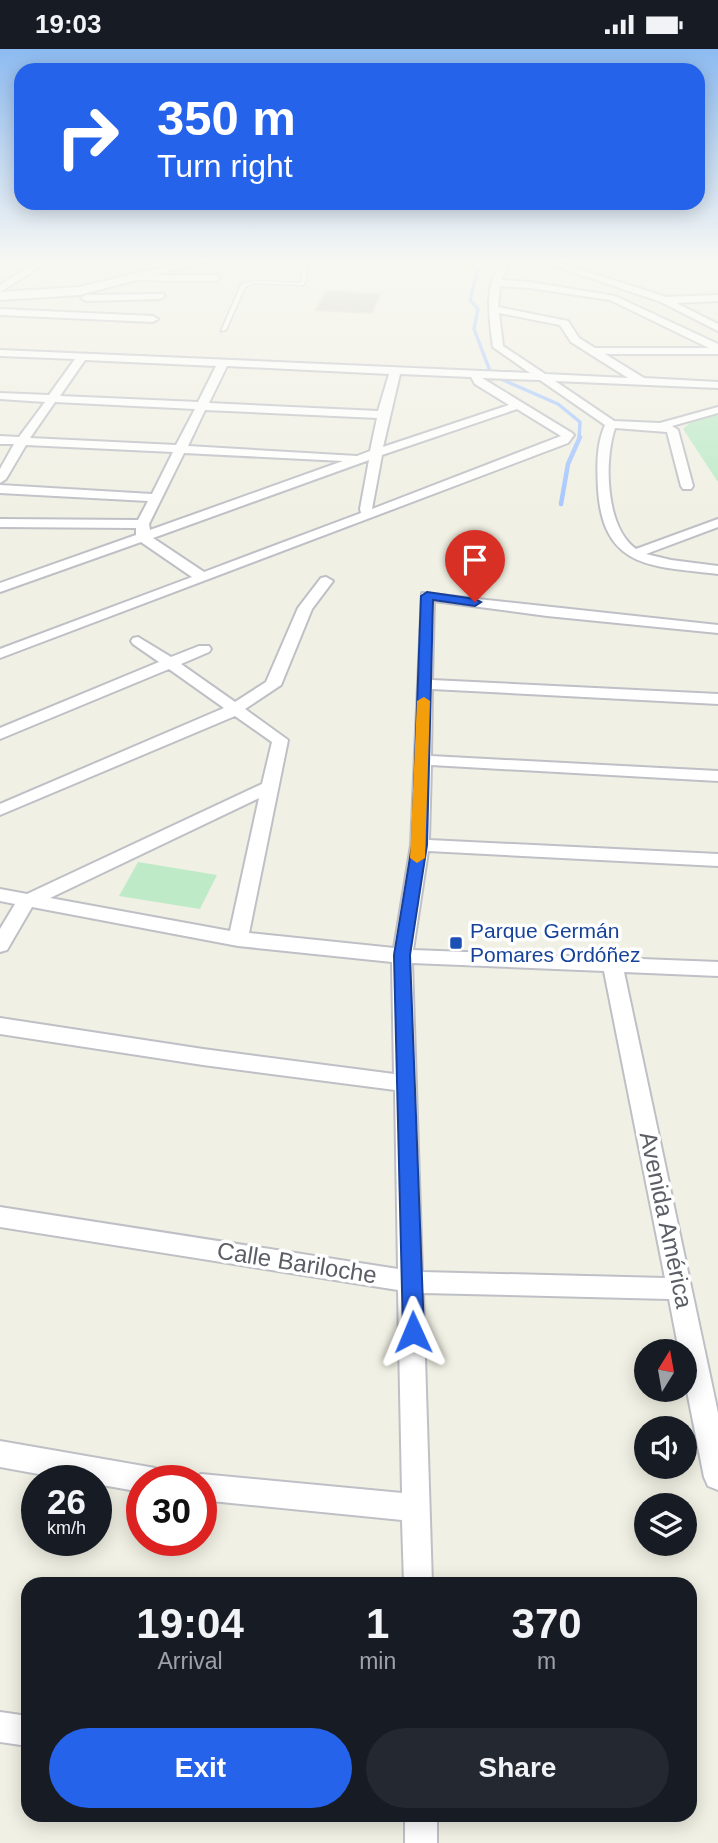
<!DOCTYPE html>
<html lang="en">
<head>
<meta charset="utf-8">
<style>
  :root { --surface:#171b24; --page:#242831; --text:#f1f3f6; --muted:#9ea1a6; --accent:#2563eb }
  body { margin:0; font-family:Arial,sans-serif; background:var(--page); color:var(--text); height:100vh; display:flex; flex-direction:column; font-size:26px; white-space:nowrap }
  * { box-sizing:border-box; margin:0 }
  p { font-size:23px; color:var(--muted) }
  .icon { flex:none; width:38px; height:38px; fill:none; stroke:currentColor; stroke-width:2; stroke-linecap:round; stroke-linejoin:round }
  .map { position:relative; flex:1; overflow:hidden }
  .side { position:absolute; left:21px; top:1528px; width:676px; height:245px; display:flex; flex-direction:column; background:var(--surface); border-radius:21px; box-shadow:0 4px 18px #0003 }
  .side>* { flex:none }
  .guide { position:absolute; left:14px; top:14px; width:691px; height:147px; border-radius:21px; box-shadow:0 4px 18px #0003; background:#2563eb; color:#fff; overflow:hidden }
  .needle { width:46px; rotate:11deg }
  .tools { position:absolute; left:634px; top:1290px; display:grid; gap:14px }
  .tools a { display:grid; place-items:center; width:63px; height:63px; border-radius:50%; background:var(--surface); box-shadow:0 4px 18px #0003; font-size:35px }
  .speed { position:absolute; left:21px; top:1416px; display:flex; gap:14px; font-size:35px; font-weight:700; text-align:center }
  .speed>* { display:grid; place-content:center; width:91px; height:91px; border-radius:50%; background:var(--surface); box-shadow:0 4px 18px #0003; line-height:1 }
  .speed small { font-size:18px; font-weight:400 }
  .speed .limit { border:10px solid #d22; background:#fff; color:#111 }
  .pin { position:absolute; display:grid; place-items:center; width:60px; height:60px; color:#fff; margin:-72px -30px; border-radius:50% 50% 50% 0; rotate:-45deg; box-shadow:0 0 7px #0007 }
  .pin .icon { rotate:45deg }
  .me { position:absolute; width:77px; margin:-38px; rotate:359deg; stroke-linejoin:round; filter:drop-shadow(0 0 5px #0008) }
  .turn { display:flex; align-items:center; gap:24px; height:147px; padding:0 28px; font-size:32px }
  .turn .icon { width:91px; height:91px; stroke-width:2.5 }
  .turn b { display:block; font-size:49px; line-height:60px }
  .eta { display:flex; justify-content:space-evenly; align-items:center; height:119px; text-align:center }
  .eta b { font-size:42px; font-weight:700; line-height:49px }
  .action { display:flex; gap:14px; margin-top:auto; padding:14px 28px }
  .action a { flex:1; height:80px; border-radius:42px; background:var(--accent); color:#fff; font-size:28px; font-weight:700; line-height:80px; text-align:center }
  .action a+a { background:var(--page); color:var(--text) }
  .status { display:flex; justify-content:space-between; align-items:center; height:49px; padding:0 35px; background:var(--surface); direction:ltr }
  .status svg { height:19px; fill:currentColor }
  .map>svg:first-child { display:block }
  .green { fill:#beeac7 }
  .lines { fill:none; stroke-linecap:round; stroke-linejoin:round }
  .stream-far1 { stroke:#a5c6ff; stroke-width:3.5 }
  .stream { stroke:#a5c6ff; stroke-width:4.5 }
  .building { fill:#cdccc3; stroke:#d6d3c2; stroke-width:2 }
  .service-casing { stroke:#bec0c6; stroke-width:3 }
  .minor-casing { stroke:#bec0c6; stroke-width:4 }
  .tertiary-casing { stroke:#bec0c6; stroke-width:4 }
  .service { fill:#fff; fill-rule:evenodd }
  .minor { fill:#fff; fill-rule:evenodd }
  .tertiary { fill:#fff; fill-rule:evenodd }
  .route { fill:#2563eb; stroke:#184099; stroke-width:2 }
  .slow { fill:#f59e0b }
  .transit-dot { fill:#1a4fb4; stroke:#fff; stroke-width:2.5 }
  .labels { text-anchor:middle; stroke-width:7; stroke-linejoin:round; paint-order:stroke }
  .transit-label { font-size:21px; fill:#164399; stroke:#fff; text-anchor:start }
  .near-street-label { font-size:24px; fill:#5c5e66; stroke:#fff }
</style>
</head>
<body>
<div class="status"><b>19:03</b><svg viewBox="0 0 49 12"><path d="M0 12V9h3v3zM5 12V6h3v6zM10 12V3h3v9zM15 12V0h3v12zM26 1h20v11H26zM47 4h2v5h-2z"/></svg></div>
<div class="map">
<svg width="718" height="1794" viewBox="0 0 718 1794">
  <rect width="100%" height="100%" fill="#f0f0e4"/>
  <path class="green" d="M718 362V433L683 380 698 367Z
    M138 813 217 826 200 860 119 847Z"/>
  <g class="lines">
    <path class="stream-far1" d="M480 212 470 251 478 260 474 280 490 322 501 330 558 355 580 373 579 390"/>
    <path class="stream" d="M561 455 568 415 580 388"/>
  </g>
  <path class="building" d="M326 242 380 245 372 264 316 261Z"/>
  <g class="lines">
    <g class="service-casing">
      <path id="service" d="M303 212H307L306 232 303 236 254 234 245 238 226 281 221 282 241 236 253 232 300 234 302 232Z"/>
    </g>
    <g class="minor-casing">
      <path id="minor" d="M38 212H49L0 243V236Z
        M501 212H511L501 231 530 233 615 247 718 295V305H605L644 329 718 333V339L555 332 614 372 660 374 718 358V364L672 377 678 381 693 437 691 440H683L681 437 667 383 615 379C604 411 605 478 636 500L718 470V478L646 505 671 511 718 517V525C653 517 603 521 598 440 597 419 596 396 605 376L540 331 482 329 572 384 574 386 568 394 0 609V600L192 528 141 493 0 543V534L136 486V479L0 478V470L138 471 148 452 0 444V436L152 445 173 403 26 396 6 430 0 434V420L14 395H0V387L19 388 45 353 0 350V344L49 346 75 310 0 307V301L530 324 493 298C489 267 484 240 501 212ZM500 237 530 239 610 251 709 299H595L579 289 568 272 498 258ZM499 264 560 276 571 293 628 329 545 325 503 297ZM85 311 216 317 198 353 60 347ZM227 317 389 325 378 362 209 354ZM400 325 471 328 475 335 509 356 383 398ZM55 353 195 360 176 396 30 389ZM517 360 561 387 372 460 382 406ZM205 361 377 369 370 402 357 407 188 397ZM184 404 343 412 150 481 149 475ZM369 411 360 460 361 464 204 523 153 489Z
        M541 212H554L666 248 718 246V252L676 254 718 275V282L661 253Z
        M128 226H215L220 229 215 232 125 231 123 229Z
        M163 245 165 247 160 250 86 252 81 249 86 246Z
        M0 260 153 267 158 270 153 273 0 266Z
        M326 528 333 532 312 560 281 636 245 660 288 691 249 884 394 899 411 796 422 544 718 576V584L547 567 434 552 432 631 718 645V655L432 640 431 707 718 722V732L431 716 429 791 718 805V817L428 802 413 901 718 913V927L624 923 718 1364V1441L708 1437 704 1428 684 1327V1302H679L669 1250 423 1244 432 1535H404L402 1471 201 1451V1432H190L201 1425 402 1444 398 1241 0 1178V1158L398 1220 395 1041 203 1016 0 985V969L203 1000 394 1025 392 913 238 897 32 858 7 901 0 903V880L15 855 0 852V840L27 845 262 735 272 693 235 667 0 766V755L224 659 169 620 0 690V679L159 613 133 595 131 592 133 589 138 588 171 608 199 597H209L211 600 209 603 181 615 235 653 266 633 298 559 321 529ZM259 749 230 882 50 849ZM412 914 604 922 665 1229 422 1223Z
        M0 1392 155 1419 165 1423 168 1432H142V1443L96 1435V1432H77L0 1418Z
        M0 1663 28 1667V1697L0 1693Z
        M405 1766H437V1794H405Z"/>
    </g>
    <g class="tertiary-casing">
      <path id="tertiary" d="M189 212H208L79 246 0 251V243L79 238Z"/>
    </g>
    <use href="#service" class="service"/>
    <use href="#minor" class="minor"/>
    <use href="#tertiary" class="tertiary"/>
  </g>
  <linearGradient id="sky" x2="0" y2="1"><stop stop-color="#8dbbf1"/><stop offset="0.46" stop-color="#f8f8f3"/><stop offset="1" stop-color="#f8f8f3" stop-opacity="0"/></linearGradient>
  <rect width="718" height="463" fill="url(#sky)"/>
  <path class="route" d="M427 543 475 550 481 553 475 557 433 551 427 796 410 906 424 1283 420 1289 413 1292 406 1289 403 1283 394 906 412 796 421 547Z"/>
  <path class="slow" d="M424 648 430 652 425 809 417 814 410 809 417 652Z"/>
  <rect class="transit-dot" x="449" y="887" width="14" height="14" rx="3.5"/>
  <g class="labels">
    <g class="transit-label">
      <text x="470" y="889">Parque Germán<tspan x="470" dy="24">Pomares Ordóñez</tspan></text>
    </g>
    <g class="near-street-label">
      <text transform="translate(666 1171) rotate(78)" y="8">Avenida América</text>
      <text transform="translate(297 1214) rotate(9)" y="8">Calle Bariloche</text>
    </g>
  </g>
</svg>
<div class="tools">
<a><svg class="needle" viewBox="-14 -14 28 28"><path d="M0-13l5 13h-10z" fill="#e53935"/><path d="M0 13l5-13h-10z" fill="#9ea1a6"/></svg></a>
<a><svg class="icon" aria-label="sound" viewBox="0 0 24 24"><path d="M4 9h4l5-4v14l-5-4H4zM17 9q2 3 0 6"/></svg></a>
<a><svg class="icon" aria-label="layers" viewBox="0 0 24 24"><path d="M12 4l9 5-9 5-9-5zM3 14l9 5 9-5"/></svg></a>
</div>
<div class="speed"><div>26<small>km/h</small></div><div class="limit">30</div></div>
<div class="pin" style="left:475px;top:553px;background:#d93025"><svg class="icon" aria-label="arrive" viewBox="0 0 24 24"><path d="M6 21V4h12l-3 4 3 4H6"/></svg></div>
<svg class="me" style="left:413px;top:1283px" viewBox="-20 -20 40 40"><path d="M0-17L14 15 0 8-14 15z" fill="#2563eb" stroke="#fff" stroke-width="4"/></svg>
<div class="guide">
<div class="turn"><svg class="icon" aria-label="right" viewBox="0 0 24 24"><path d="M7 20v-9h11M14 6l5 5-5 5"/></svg><div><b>350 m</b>Turn right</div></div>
</div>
<section class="side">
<div class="eta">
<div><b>19:04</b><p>Arrival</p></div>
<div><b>1</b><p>min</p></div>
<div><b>370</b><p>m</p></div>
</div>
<div class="action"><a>Exit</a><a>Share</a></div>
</section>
</div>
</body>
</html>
